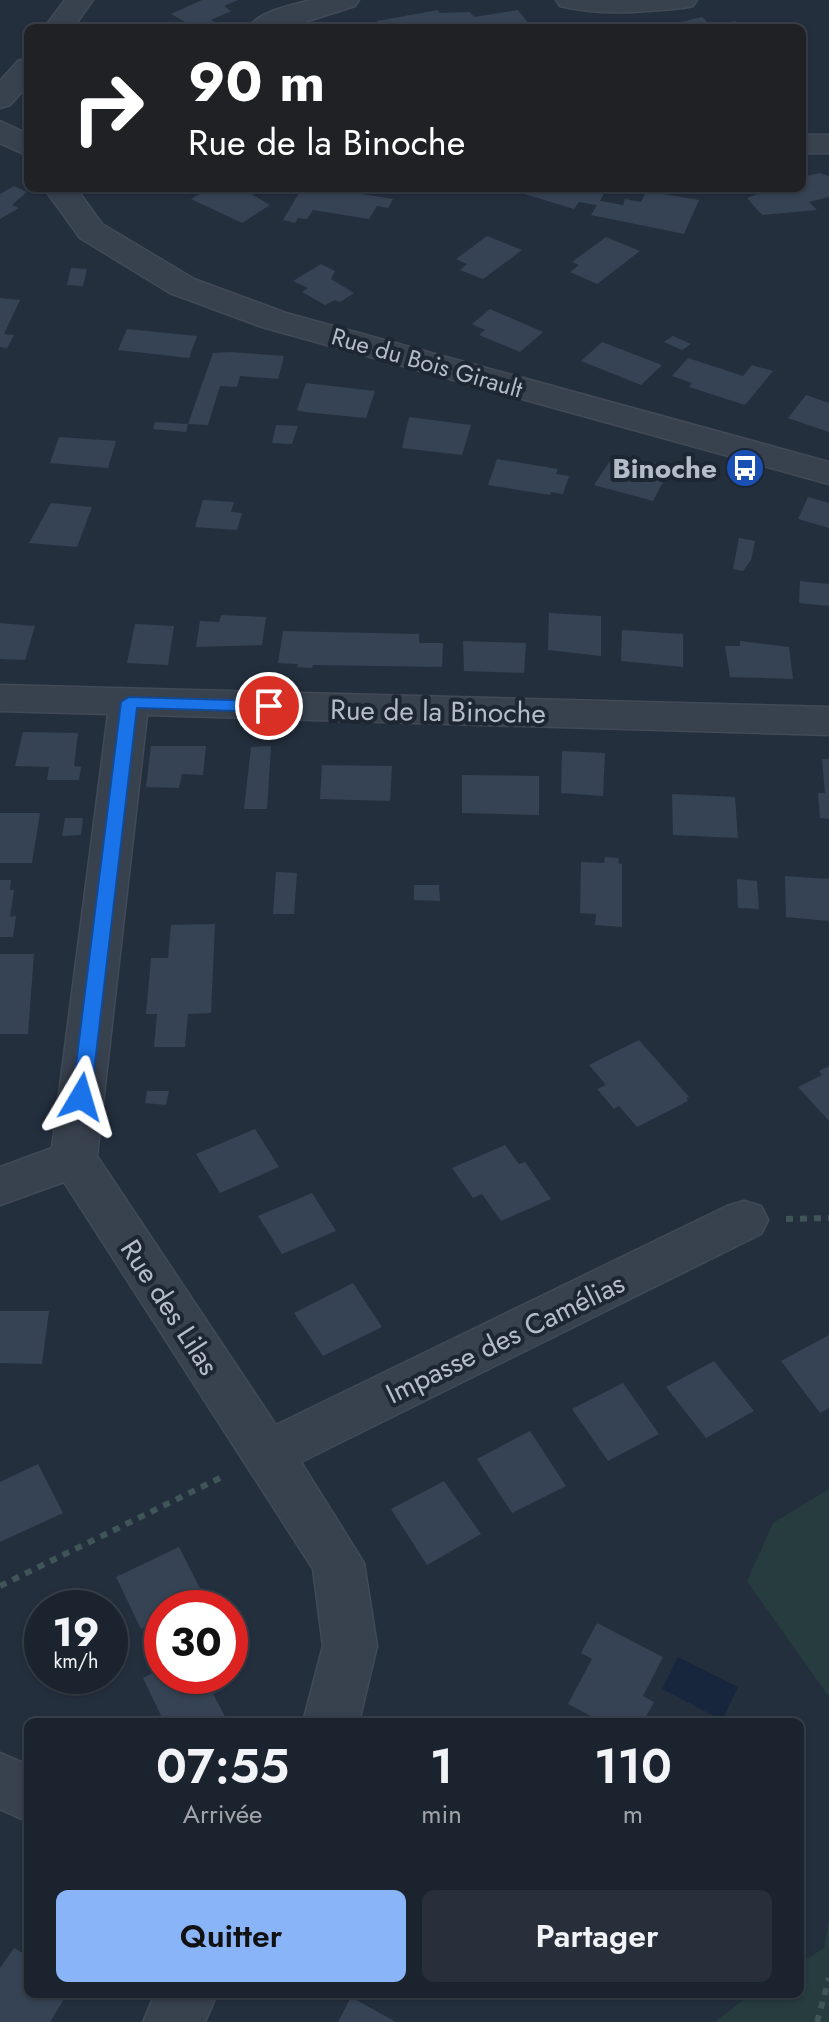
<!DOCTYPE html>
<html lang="fr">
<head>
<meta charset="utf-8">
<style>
  :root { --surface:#1b232e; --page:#282f3a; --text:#f1f3f6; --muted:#a0a4aa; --line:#39404a; --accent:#8ab4f8 }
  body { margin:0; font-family:Jost,sans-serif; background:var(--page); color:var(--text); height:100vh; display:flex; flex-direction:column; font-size:30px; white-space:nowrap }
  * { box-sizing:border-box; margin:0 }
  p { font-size:26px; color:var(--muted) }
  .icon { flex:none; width:44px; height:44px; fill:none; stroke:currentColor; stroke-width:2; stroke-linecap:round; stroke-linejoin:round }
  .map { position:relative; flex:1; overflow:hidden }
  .sheet { position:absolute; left:24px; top:1718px; width:780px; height:280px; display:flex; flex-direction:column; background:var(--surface); border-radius:12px; box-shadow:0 2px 6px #0004,0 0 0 2px var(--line) }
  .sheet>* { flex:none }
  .guide { position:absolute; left:24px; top:24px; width:782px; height:168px; border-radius:12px; box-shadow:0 2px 6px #0004,0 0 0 2px var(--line); background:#202124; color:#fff; overflow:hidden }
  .speed { position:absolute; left:24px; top:1590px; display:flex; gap:16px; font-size:40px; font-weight:700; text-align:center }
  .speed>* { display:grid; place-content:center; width:104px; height:104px; border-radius:50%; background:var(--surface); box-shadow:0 2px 6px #0004,0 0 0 2px var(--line); line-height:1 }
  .speed small { font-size:20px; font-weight:400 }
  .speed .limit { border:12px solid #d22; background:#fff; color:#111 }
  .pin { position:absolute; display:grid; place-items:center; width:68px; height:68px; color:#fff; margin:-34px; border:4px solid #fff; border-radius:50%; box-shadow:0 2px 8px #0007 }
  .me { position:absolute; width:88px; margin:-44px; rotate:7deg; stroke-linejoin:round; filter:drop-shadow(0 0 6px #0008) }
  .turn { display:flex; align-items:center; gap:28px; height:168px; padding:0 32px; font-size:36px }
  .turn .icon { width:104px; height:104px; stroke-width:2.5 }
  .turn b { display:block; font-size:56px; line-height:68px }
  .eta { display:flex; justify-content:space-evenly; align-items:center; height:136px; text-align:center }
  .eta b { font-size:48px; font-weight:600; line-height:56px }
  .button { display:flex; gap:16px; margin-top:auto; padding:16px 32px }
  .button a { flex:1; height:92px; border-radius:12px; background:var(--accent); color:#111; font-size:32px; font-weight:600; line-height:92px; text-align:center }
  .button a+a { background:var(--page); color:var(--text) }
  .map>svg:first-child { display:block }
  .green { fill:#263c3f }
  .water { fill:#17263c }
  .building { fill:#364354 }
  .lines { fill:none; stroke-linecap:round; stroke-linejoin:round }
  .minor-casing { stroke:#414a57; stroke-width:3 }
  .tertiary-casing { stroke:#414a57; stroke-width:3 }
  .path { stroke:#3f5557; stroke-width:6; stroke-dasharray:7 7; stroke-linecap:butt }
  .minor { fill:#38414e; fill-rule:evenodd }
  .tertiary { fill:#38414e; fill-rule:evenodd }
  .route { fill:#1a73e8; stroke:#114b97; stroke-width:2 }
  .labels { text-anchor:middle; stroke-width:8; stroke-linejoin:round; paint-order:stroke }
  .far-street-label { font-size:24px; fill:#b4bcc9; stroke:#1d2633 }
  .poi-label { font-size:28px; font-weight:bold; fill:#b4bcc9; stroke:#1d2633; text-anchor:end }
  .street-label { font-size:28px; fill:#b4bcc9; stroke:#1d2633 }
</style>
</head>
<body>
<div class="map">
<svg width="829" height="2022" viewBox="0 0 829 2022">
  <rect width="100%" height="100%" fill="#242f3e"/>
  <path class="green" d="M829 1489V1697L747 1581 773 1523Z
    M829 1919V2022H715L751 1994H800V1963L824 1948Z"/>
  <path class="water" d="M678 1657 738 1687 722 1720 662 1689Z"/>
  <path class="building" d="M202 0H238L224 6 231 11 211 20 218 24 208 28H196L171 14Z
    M438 10 439 13 470 12 474 17 518 10 529 24 503 28H380L377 21Z
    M702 17 712 26 735 21 743 28H687L681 22Z
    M820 173 829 176V197L809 202 817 210 762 215 747 198 772 188H802V177Z
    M14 186 27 192 12 205 19 208 0 219V194Z
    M209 188H226L239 194 245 190 270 205 242 223 191 199Z
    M302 188H327L393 199 388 208 377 206 369 219 313 210 307 219 298 218 295 223 283 220Z
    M505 188H588L604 194 600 201 623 205 625 199 641 202 646 191 699 200 684 234 591 215 597 205 579 202 574 209Z
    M487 236 522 250 483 279 460 270 467 264 456 259Z
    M606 237 640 251 597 284 570 272 579 265 572 262Z
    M321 264 335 271 331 279 354 293 340 302 335 300 325 305 302 292 308 288 293 281Z
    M71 268 87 269 83 286 67 285Z
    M0 298 20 300 4 334 14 335 7 348 0 347Z
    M490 309 543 332 520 352 479 335 485 330 472 324Z
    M127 329 197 336 189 358 118 350Z
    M673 336 691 344 682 350 664 342Z
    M602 342 662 365 641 385 581 361Z
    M230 352 284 356 278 379 240 376 237 387 220 386 208 425 188 424 186 432 153 429 155 422 188 424 213 353Z
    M688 358 743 376 752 365 773 371 745 405 689 387 692 383 672 376Z
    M306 383 375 391 366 418 304 412 297 410Z
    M806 395 829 403V432L788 418Z
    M409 417 471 425 462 455 402 448Z
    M276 425 298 426 292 444 272 443Z
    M59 437 116 441 108 468 50 463Z
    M497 459 558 469 556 474 569 476 563 494 551 492 550 495 488 485Z
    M610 461 646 471 652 462 671 467 653 501 594 485Z
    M808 497 829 503V528L798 519Z
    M203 500 234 502 231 512 242 513 237 530 195 527Z
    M51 503 92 507 77 547 29 543Z
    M739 538 755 541 751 560 743 571 733 569Z
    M800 581 829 584V606L799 603Z
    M549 613 601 616V656L548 650Z
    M221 615 266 617 262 645 196 647 200 621 219 622Z
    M0 623 35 626 25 660 0 659Z
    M135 624 174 626 168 665 127 663Z
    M622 630 683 634V667L621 661Z
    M283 631 419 634V643H443L442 667 313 665 312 668 297 667 298 664 278 663Z
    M463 641 526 643 524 673 464 671Z
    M740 641 789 647 793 679 730 677 725 646H740Z
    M23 732 78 733 74 766 81 767 79 780H47L49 767 15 766Z
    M151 746H206L203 775 182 774 179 788 146 787Z
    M271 746 267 809H244L251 747Z
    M562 751 605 753 603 796 561 793Z
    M822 759H829V819L820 818 818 793H825Z
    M322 765 392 766 390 801 320 799Z
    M462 775 539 776V815L462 813Z
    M672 794 735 797 738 838 673 835Z
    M0 813H40L32 863H0Z
    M65 818H83L81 835 62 836Z
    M605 857 619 858 618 863 622 864V927L595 925 596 914 580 913 581 862 604 863Z
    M276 872 297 873 294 914H273Z
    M785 876 829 879V921L786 917Z
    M737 879 757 881 759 909 738 908Z
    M0 880H11L10 890H14L10 917 16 916 13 937H0Z
    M414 885H439L440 901 414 900Z
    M215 924 211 1013 188 1014 185 1047H154L157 1014H146L151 958H168L171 925Z
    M0 954H34L28 1034H0Z
    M639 1040 689 1097 686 1098 688 1101 637 1127 619 1106 614 1109 597 1089 606 1085 589 1065Z
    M829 1066V1121L798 1087 822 1075 819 1071Z
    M147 1091H169L166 1105 145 1103Z
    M255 1129 279 1167 220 1193 196 1154Z
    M505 1145 519 1164 525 1162 551 1199 501 1221 482 1194 473 1198 452 1168Z
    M312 1193 336 1231 282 1254 258 1216Z
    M353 1283 382 1327 323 1356 294 1313Z
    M0 1311H49L42 1364 0 1363Z
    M829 1335V1408L820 1413 781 1361Z
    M714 1361 754 1411 706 1438 666 1387Z
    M623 1383 659 1434 608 1461 572 1409Z
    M530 1431 566 1486 512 1513 477 1459Z
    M38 1464 63 1513 0 1542V1482Z
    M444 1481 481 1534 427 1565 391 1509Z
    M179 1547 205 1598 185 1608H162V1619L141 1629 116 1577Z
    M597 1623 663 1657 643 1696 654 1702 643 1722H602L568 1704 592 1659 581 1653Z
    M162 1668V1676H217L224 1689 213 1694 228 1722H164L143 1678Z
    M14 1948 28 1956V1994H67L50 2022H0V1968Z
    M351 1997 396 2022H338Z"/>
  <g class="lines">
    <g class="minor-casing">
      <path id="minor" d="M65 0H93L73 28H44Z
        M312 0H359L355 6 286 28H248C259 11 292 5 312 0Z
        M556 0H697L693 6 683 8C642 12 601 16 560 6Z
        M28 58V85L10 105 0 108V81L18 61Z
        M802 135H829V153H802Z
        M0 685 829 707V735L147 715 97 1156 276 1425 727 1206 744 1201 761 1206 768 1220 761 1234 301 1462 364 1563 377 1646 359 1722H303L323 1646 313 1569 64 1182 0 1205V1167L52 1148 108 714 0 711Z
        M0 1753 28 1765V1822L0 1809Z
        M155 1994H217L205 2022H143Z"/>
    </g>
    <g class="tertiary-casing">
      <path id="tertiary" d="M0 121 28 134V156L0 143Z
        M44 188H76L102 224 194 279 286 313 829 462V484L262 327 170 293 80 238Z"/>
    </g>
    <path class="path" d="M786 1219 829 1218
      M0 1586 226 1475
      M817 2022 829 1978"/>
    <use href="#minor" class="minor"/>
    <use href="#tertiary" class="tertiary"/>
  </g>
  <path class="route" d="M129 697 269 701 277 706 269 712 137 708 91 1097 81 1104 72 1097 121 702Z"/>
  <defs>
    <g id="bus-disc" transform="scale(2)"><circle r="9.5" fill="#1a4fb4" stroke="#1d2633"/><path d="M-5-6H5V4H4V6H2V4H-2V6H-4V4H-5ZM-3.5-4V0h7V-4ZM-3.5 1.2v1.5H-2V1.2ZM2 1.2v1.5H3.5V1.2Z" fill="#fff"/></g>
  </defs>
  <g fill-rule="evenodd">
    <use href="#bus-disc" x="745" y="468"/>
  </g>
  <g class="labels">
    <g class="far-street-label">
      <text transform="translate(427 363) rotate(16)" y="8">Rue du Bois Girault</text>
    </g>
    <g class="poi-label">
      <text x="717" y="478">Binoche</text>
    </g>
    <g class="street-label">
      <text transform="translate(438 711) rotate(1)" y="10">Rue de la Binoche</text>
      <text transform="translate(170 1307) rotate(57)" y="10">Rue des Lilas</text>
      <text transform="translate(505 1338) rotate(-26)" y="10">Impasse des Camélias</text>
    </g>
  </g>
</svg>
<div class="speed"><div>19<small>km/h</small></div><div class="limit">30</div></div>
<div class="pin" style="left:269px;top:706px;background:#d93025"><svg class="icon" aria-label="arrive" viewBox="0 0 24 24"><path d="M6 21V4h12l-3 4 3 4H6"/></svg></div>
<svg class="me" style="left:81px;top:1097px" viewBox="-20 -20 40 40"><path d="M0-17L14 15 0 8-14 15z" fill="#1a73e8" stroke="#fff" stroke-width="4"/></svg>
<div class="guide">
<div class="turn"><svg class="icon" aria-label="right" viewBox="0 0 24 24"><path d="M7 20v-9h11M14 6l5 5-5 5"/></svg><div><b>90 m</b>Rue de la Binoche</div></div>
</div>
<section class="sheet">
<div class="eta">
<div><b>07:55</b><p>Arrivée</p></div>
<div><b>1</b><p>min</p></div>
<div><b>110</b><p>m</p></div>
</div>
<div class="button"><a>Quitter</a><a>Partager</a></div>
</section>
</div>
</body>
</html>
